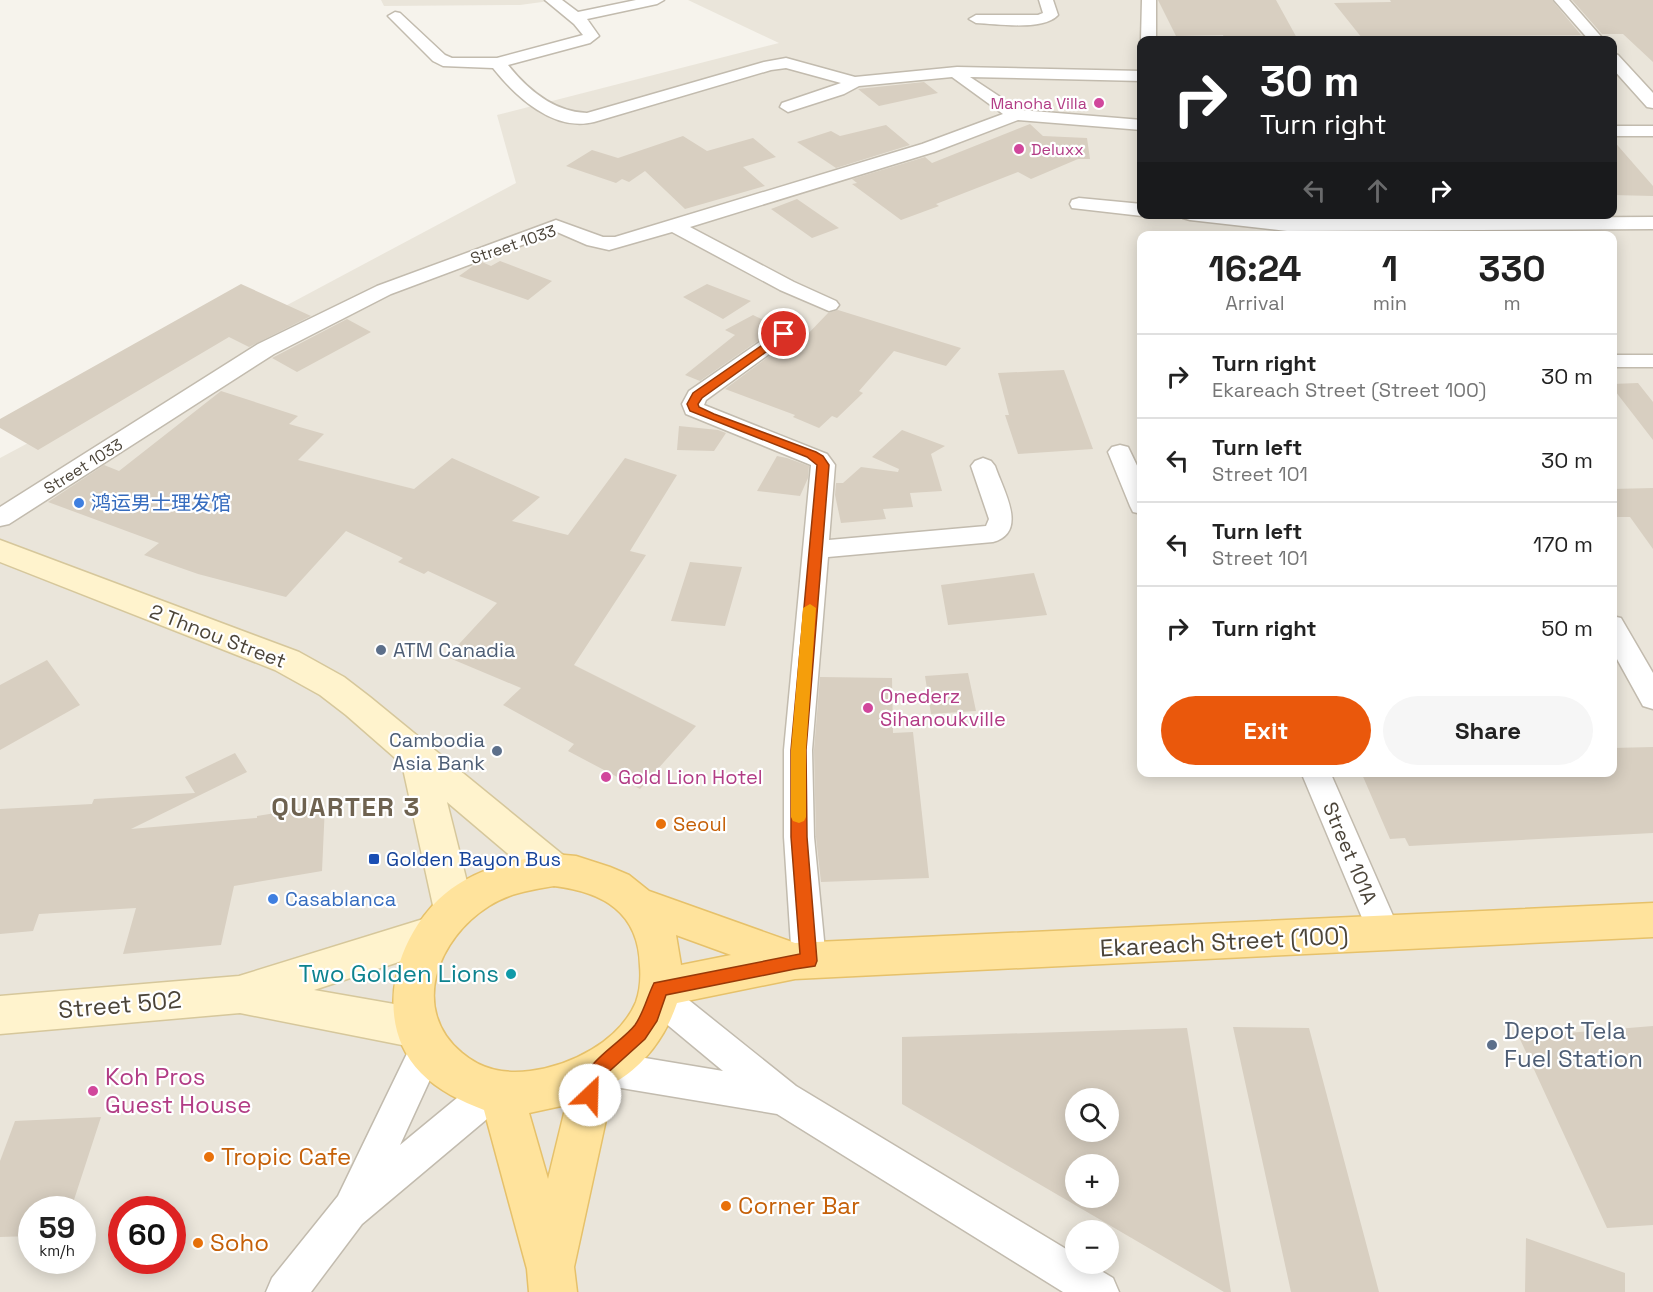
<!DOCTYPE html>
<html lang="en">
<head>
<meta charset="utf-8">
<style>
  :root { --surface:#fff; --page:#f6f6f6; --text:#222; --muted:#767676; --line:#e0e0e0; --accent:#ea580c }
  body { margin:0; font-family:"Space Grotesk","Noto Sans SC",sans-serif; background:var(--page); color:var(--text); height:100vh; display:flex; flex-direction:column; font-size:22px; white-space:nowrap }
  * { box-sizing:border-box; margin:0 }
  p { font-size:20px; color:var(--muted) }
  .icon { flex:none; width:33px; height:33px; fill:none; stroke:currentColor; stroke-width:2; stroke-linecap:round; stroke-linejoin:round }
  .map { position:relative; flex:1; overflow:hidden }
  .sheet { position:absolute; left:1137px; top:231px; width:480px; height:546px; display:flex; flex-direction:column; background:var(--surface); border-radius:12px; box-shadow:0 3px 15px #0003 }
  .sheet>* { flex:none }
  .hud { position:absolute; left:1137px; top:36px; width:480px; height:183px; border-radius:12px; box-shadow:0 3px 15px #0003; background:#202124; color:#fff; overflow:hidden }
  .buttons { position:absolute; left:1065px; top:1088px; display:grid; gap:12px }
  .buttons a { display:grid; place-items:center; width:54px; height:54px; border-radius:50%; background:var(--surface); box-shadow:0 3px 15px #0003; font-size:30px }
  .speed { position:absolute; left:18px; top:1196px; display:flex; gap:12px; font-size:30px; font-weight:700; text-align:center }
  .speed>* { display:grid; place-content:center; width:78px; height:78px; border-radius:50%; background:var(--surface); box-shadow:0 3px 15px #0003; line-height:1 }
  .speed small { font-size:15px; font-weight:400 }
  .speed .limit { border:9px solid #d22; background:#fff; color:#111 }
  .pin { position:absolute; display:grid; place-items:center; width:51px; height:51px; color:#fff; margin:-26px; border:3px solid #fff; border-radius:50%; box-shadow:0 2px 6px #0007 }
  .me { position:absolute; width:66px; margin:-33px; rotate:24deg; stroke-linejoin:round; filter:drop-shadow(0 0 4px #0008) }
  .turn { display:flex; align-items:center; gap:21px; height:126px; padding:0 24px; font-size:27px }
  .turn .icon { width:78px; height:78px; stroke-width:2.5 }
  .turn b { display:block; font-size:42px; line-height:51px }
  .lanes { display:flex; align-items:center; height:57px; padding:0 24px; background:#0003; justify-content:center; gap:30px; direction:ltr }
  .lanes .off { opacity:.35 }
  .eta { display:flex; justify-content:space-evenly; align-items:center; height:102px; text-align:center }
  .eta b { font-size:36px; font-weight:600; line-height:42px }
  .button { display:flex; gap:12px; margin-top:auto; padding:12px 24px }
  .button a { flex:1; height:69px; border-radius:36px; background:var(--accent); color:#fff; font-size:24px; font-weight:600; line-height:69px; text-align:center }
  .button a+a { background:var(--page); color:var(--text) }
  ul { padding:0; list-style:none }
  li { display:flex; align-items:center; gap:18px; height:84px; padding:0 24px; border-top:2px solid var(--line) }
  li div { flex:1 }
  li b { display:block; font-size:22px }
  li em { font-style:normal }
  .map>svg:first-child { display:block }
  .residential { fill:#eae5da; fill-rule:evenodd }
  .building { fill:#d8cfc1; fill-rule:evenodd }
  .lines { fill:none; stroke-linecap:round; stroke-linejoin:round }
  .street-casing { stroke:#c2bbae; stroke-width:3 }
  .secondary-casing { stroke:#d6c79b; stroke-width:3 }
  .primary-casing { stroke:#e6c16a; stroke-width:3 }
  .street { fill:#fff; fill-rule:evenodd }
  .secondary { fill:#fff3cd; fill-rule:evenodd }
  .primary { fill:#ffe39c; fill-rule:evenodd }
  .route { fill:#ea580c; stroke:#983908; stroke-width:1.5 }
  .slow { fill:#f59e0b }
  .hotel-dot { fill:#d1479c; stroke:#fff; stroke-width:2 }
  .shop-dot { fill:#3f7fe0; stroke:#fff; stroke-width:2 }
  .service-dot { fill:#5c6f8a; stroke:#fff; stroke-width:2 }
  .food-dot { fill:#e8710a; stroke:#fff; stroke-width:2 }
  .transit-dot { fill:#1a4fb4; stroke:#fff; stroke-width:2 }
  .culture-dot { fill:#0f9aa8; stroke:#fff; stroke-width:2 }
  .labels { text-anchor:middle; stroke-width:4.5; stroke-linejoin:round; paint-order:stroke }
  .far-hotel-label { font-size:16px; fill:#b23c85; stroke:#fff; text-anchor:end }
  .far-street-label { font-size:16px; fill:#4b4439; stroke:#fff }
  .shop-label { font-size:20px; fill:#366cbe; stroke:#fff; text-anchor:start }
  .street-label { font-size:20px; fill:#4b4439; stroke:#fff }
  .service-label { font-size:20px; fill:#4e5e75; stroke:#fff; text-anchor:start }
  .hotel-label { font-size:20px; fill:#b23c85; stroke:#fff; text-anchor:start }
  .food-label { font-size:20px; fill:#c56008; stroke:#fff; text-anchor:start }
  .transit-label { font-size:20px; fill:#164399; stroke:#fff; text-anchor:start }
  .near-street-label { font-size:24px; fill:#4b4439; stroke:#fff }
  .near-culture-label { font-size:24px; fill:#0d838f; stroke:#fff; text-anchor:end }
  .near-service-label { font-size:24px; fill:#4e5e75; stroke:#fff; text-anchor:start }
  .near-hotel-label { font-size:24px; fill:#b23c85; stroke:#fff; text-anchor:start }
  .near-food-label { font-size:24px; fill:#c56008; stroke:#fff; text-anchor:start }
  .district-label { font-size:26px; font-weight:bold; letter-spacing:1.5px; fill:#6e6250; stroke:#fff }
</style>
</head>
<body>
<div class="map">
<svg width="1653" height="1292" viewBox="0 0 1653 1292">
  <rect width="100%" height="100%" fill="#f6f3ec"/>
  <path class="residential" d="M381 0H557L520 5 384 6Z
    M688 0H1653V1292H0V458L516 183 497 115 779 43ZM1142 40H1612V214H1142ZM1142 236H1612V772H1142ZM1076 1098H1108V1131H1076ZM1076 1164H1108V1197H1076ZM32 1209H82V1260H32ZM122 1209H172V1260H122ZM1076 1230H1108V1263H1076Z"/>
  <path class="building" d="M1158 0H1276L1298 40H1225L1223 35 1176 36Z
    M1390 0H1552L1581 35 1464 36 1468 40H1376L1374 38H1362L1334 3 1391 2Z
    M1572 0H1653V62L1623 34H1602Z
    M924 82 938 93 879 106 858 89Z
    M1030 124 1043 136 1087 138 1090 159H1078L1031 179 1018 172 936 204 939 206 901 220 852 184 857 183 852 179 925 157 932 163Z
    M886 125 910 145 836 168 797 142 831 131 840 136Z
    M683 136 707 151 753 138 776 157 743 167 765 186 685 209 645 171 629 182 622 179 616 183 566 166 592 150 618 158Z
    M1612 139 1653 186V196L1612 195Z
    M797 199 839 228 812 238 771 209Z
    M500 261 552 281 528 300 459 276 473 266 482 262 491 266Z
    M241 284 311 316 249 347 229 337 38 450 0 428V419Z
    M707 284 751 301 723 319 683 297Z
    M838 310 961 348 946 366 894 351 859 391 863 393 837 418 832 416 819 428 793 417 795 415 725 389 796 336 803 339 828 313Z
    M753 315 778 327 700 381 685 375 735 335 725 330Z
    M347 319 371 332 297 372 272 358Z
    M1064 370 1093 449 1018 454 1005 415H1009L998 373Z
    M1638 383 1653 402V440L1612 387V384Z
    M221 391 298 416 289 424 324 434 298 460 414 489 452 458 540 497 512 521 568 535 625 458 677 475 630 551 646 555 574 665 696 726 640 789 568 751 574 744 503 705 521 688 447 657 497 603 428 571 424 574 398 562 403 558 346 531 286 597 198 574 144 555 159 543 48 502 104 465 119 471Z
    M679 426 718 430 726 433 714 451 677 450Z
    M902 430 945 446 931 454 942 491 910 493 913 507 883 509 886 519 841 523 835 495 836 483H843L861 467 898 472 899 469 872 457Z
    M777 456 787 458 809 466 808 478 800 496 757 491Z
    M1653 488V549L1630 517H1612V489Z
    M690 562 742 567 725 626 671 621Z
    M1034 573 1047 615 948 625 941 585Z
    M47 660 80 705 0 750V685Z
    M968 673 976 711 931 714 925 676Z
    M820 677 892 678 893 733 913 732 929 878 821 882 816 837 814 750Z
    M1653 747V833L1409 846 1405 838 1390 839 1361 772H1612V748Z
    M235 753 247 772 131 829 257 818V816L325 805 322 871 234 886 221 945 123 954 136 908 39 914 33 931 0 934V809L92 804 94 799 195 793 185 777Z
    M1653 1026V1225L1607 1228 1519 1037Z
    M1233 1027 1309 1028 1379 1292H1291Z
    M1187 1028 1231 1292H1224L902 1104V1037ZM1076 1098H1108V1131H1076ZM1076 1164H1108V1197H1076Z
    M101 1117 71 1209H32V1236L0 1237V1161L15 1121Z
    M1526 1238 1625 1273V1292H1525Z"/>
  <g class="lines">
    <g class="street-casing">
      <path id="street" d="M545 0H562L578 12 636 0H664L657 4 587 19 599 36 590 43 508 65C528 90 554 112 587 113L764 62 786 58 855 77 957 67 1142 71V81L970 77 1020 110 1142 120V130L1018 120 934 152 690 227 794 282 836 301 839 305 836 309 829 311 780 290 672 232 609 250 587 245 557 232 391 294 274 354 9 524 0 526V507L258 344 377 286 556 220 603 237H615L922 144 1003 114 952 77 859 86 844 94 788 112 780 107 782 103 841 83 786 68 771 70 594 122C554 132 516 97 493 68L443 66 433 61 388 16 395 12 400 13 445 55 452 58H497L583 35 574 24Z
        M1039 0H1053L1058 15C1044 31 997 24 976 23L969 19 976 15H1038L1043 13Z
        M1142 0H1156V40H1141Z
        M1554 0H1569L1604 40H1589Z
        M1612 53 1618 55 1653 93V108L1647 107 1612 68Z
        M1612 126H1653V136H1612Z
        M1079 198 1142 204V214H1146L1142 216 1072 208 1070 204 1072 200Z
        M1181 214H1244L1287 219 1653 217V229L1287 231 1190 220 1183 218Z
        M784 328 791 330 795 334 791 338 706 400 704 405 827 454 835 465 829 540 986 526 989 519 971 466 975 461 983 458 991 461 995 466C1003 490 1029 532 993 542L828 557 812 750 814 837 826 961 821 971 809 976 797 971 792 961 784 837V750L811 465 686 414 682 404 689 391 777 330Z
        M1612 355H1653V367H1612Z
        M1120 445 1128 447 1142 476V514L1133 512 1130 506 1108 452 1112 447Z
        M1612 616 1621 618 1653 673V709L1643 706 1612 650Z
        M1301 772H1330L1401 934 1397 944 1385 948 1373 944Z
        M658 981 670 985 796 1086 1076 1255V1263H1088L1113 1278 1119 1292H1063L777 1114 603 1085 591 1080 585 1068 591 1056 603 1051 723 1071 646 1007 641 996 646 985Z
        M427 1033 439 1037 444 1049 400 1145 480 1079 493 1074 506 1079 511 1091 506 1103 362 1224 311 1292H266L272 1278 338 1196 415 1037Z"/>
    </g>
    <g class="secondary-casing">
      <path id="secondary" d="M0 540 299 652 344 677 370 697 568 859 573 870 568 881 554 886 540 881 447 802 474 910 468 922 454 927 449 925 453 934 447 946 314 990 417 1008 432 1014 438 1028 432 1042 417 1048 240 1013 0 1034V996L239 976 433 916 438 918 434 910 402 764 346 715 320 695 275 670 0 562Z"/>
    </g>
    <g class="primary-casing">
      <path id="primary" d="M554 854 576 856 610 867 629 875 649 891 795 943 1653 903V937L795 979 677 1003C666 1036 644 1066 614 1083L574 1267 577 1292H529L527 1269 484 1110C461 1101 439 1091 421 1073 369 1020 397 929 451 889 481 867 519 859 554 854ZM554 886C603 892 639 912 640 966 641 977 640 991 636 1002 619 1042 570 1066 530 1071 504 1074 482 1070 462 1053 409 1009 438 938 489 906 509 893 531 890 554 886ZM676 935 731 955 681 965ZM566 1105 548 1179 529 1113Z"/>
    </g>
    <use href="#street" class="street"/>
    <use href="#secondary" class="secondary"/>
    <use href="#primary" class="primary"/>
  </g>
  <path class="route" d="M784 330 788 331V336L702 398 698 404 699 407 714 414 816 452 823 456 829 465 806 750 807 837 817 961 815 966 795 969 666 995 657 1021 645 1039 603 1077 597 1101 590 1103 584 1101C570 1068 619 1046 635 1025 644 1012 647 997 654 983L800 954 791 837V750L817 465 807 457 690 411 687 404 693 393Z"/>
  <path class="slow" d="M810 604 816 608 806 750V817L804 821 799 823 793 821 791 817V750L803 608Z"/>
  <g class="hotel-dot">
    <circle cx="1099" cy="103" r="6"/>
    <circle cx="1019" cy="149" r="6"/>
    <circle cx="868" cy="708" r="6"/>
    <circle cx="606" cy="777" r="6"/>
    <circle cx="93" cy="1091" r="6"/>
  </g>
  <g class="shop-dot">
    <circle cx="79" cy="503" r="6"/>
    <circle cx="273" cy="899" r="6"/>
  </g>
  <g class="service-dot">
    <circle cx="381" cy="650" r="6"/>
    <circle cx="497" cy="751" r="6"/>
    <circle cx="1492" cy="1045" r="6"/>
  </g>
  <g class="food-dot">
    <circle cx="661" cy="824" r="6"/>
    <circle cx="209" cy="1157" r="6"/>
    <circle cx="726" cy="1206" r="6"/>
    <circle cx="198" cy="1243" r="6"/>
  </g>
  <rect class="transit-dot" x="368" y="853" width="12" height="12" rx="3"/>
  <circle class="culture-dot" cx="511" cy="974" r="6"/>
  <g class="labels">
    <g class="far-hotel-label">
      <text x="1087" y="109">Manoha Villa</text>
      <text x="1031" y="155" text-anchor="start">Deluxx</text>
    </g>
    <g class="far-street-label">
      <text transform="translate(513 244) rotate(-19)" y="6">Street 1033</text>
      <text transform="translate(83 466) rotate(-32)" y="6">Street 1033</text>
    </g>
    <g class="shop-label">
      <text x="91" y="510">鸿运男士理发馆</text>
      <text x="285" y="906">Casablanca</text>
    </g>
    <g class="street-label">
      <text transform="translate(218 636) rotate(21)" y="7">2 Thnou Street</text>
      <text transform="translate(1350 853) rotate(67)" y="7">Street 101A</text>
    </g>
    <g class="service-label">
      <text x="393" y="657">ATM Canadia</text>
      <text x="485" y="747" text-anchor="end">Cambodia<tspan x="485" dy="23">Asia Bank</tspan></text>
    </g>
    <g class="hotel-label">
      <text x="880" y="703">Onederz<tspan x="880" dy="23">Sihanoukville</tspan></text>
      <text x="618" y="784">Gold Lion Hotel</text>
    </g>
    <g class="food-label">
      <text x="673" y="831">Seoul</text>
    </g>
    <g class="transit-label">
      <text x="386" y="866">Golden Bayon Bus</text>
    </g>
    <g class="near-street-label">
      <text transform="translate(1224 942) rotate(-3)" y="8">Ekareach Street (100)</text>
      <text transform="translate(120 1005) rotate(-5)" y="8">Street 502</text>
    </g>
    <g class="near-culture-label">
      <text x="499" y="982">Two Golden Lions</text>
    </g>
    <g class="near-service-label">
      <text x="1504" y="1039">Depot Tela<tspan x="1504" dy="28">Fuel Station</tspan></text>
    </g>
    <g class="near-hotel-label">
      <text x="105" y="1085">Koh Pros<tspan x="105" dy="28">Guest House</tspan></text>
    </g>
    <g class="near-food-label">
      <text x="221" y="1165">Tropic Cafe</text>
      <text x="738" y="1214">Corner Bar</text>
      <text x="210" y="1251">Soho</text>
    </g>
    <g class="district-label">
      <text x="346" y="816">QUARTER 3</text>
    </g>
  </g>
</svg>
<div class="buttons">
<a><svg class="icon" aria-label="search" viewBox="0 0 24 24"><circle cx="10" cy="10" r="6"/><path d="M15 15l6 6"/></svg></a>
<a>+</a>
<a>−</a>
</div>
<div class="speed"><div>59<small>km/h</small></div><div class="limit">60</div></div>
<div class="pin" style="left:784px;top:334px;background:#d93025"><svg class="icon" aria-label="arrive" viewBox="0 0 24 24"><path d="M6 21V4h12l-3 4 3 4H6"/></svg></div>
<svg class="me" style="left:590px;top:1095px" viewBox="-20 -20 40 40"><circle r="19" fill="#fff"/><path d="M0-13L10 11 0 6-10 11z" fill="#ea580c"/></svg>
<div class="hud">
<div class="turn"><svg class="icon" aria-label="right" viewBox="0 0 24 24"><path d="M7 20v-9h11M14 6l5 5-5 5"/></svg><div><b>30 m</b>Turn right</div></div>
<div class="lanes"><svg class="icon off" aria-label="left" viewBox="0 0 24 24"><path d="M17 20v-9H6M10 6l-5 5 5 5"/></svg><svg class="icon off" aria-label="ahead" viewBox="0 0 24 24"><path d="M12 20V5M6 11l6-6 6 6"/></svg><svg class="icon" aria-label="right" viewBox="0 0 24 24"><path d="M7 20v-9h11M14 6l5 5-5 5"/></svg></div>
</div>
<section class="sheet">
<div class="eta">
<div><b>16:24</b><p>Arrival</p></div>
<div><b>1</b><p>min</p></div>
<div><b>330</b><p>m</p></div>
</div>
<ul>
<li><svg class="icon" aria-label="right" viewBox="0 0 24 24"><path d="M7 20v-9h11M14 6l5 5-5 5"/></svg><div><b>Turn right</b><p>Ekareach Street (Street 100)</p></div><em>30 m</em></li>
<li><svg class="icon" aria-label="left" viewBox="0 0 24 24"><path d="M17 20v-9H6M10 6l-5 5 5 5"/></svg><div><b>Turn left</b><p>Street 101</p></div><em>30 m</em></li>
<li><svg class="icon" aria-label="left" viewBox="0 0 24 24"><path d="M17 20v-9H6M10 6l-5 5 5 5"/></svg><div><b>Turn left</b><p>Street 101</p></div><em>170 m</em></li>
<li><svg class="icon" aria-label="right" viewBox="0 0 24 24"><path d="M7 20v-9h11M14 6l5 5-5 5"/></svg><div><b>Turn right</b></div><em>50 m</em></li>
</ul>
<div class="button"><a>Exit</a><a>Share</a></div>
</section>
</div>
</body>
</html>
